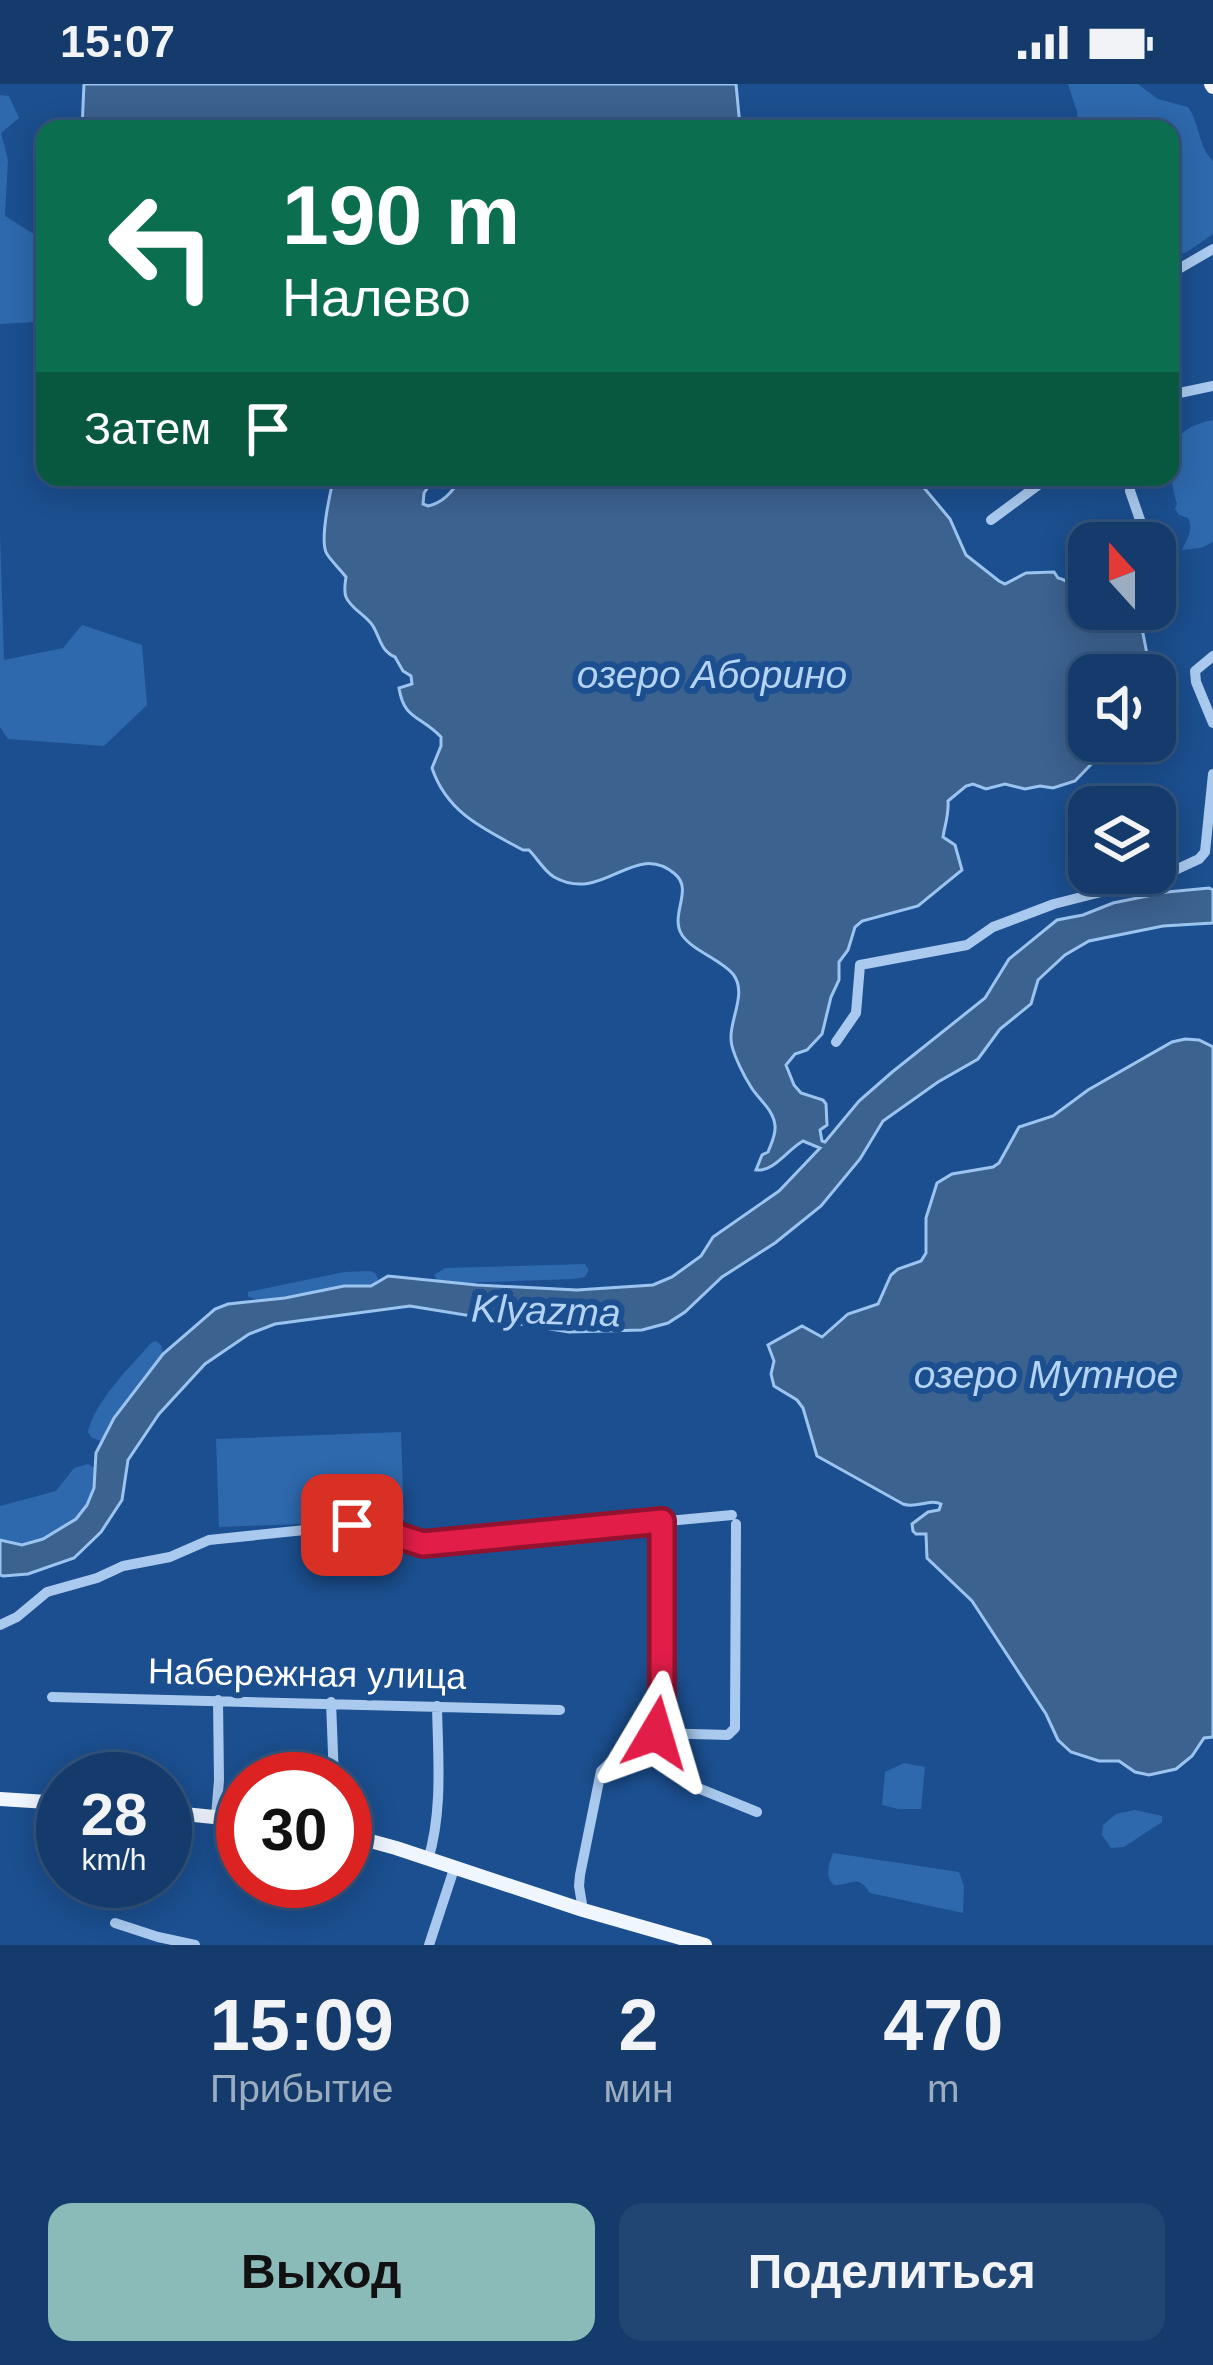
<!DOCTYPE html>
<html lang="ru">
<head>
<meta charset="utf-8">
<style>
  :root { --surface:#143b6b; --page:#214673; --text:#f1f3f6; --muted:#9dadc1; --line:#33557e; --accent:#8bbbb9 }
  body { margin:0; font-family:Helvetica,sans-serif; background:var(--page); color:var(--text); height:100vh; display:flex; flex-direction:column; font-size:45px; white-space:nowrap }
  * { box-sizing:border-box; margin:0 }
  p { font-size:39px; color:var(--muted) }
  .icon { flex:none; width:66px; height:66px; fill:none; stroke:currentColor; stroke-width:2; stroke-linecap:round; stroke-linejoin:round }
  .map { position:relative; height:1861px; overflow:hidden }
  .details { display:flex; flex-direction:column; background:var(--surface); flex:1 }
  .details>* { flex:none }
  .hud { position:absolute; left:36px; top:36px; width:1143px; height:366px; border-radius:24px; box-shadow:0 6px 30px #0003,0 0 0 3px var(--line); background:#0b6e4f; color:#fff; overflow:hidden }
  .needle { width:78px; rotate:339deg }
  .tools { position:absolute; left:1068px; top:438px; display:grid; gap:24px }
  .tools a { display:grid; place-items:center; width:108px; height:108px; border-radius:24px; background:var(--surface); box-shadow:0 6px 30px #0003,0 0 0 3px var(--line); font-size:60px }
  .speed { position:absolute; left:36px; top:1668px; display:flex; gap:24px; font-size:60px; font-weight:700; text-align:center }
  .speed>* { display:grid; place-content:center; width:156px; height:156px; border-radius:50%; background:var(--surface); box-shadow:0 6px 30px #0003,0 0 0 3px var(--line); line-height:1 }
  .speed small { font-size:30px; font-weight:400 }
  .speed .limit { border:18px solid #d22; background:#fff; color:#111 }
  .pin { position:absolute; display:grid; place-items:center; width:102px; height:102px; color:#fff; margin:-51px; border-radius:24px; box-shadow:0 6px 18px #0006 }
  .me { position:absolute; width:132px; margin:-66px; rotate:7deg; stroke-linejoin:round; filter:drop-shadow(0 0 9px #0008) }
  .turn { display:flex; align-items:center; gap:42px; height:252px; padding:0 48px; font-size:54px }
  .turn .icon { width:156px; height:156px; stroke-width:2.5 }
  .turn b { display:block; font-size:84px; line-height:102px }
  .then { display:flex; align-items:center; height:114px; padding:0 48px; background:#0003; gap:24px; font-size:45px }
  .eta { display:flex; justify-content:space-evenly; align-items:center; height:204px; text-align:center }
  .eta b { font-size:72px; font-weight:600; line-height:84px }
  .primary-button { display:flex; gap:24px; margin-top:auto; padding:24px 48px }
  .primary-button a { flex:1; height:138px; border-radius:24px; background:var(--accent); color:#111; font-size:48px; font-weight:600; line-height:138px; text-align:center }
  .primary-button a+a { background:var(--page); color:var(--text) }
  .status { display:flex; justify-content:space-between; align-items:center; height:84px; padding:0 60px; background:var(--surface); direction:ltr }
  .status svg { height:33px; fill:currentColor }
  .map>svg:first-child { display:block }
  .green { fill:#2e69ad }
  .water { fill:#3c6290; stroke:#9cc4f0; stroke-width:3 }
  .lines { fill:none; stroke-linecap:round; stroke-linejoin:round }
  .minor { stroke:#a9c9ee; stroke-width:10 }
  .major { stroke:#f0f6ff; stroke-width:14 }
  .route-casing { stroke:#92132f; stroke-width:30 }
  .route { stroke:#e11d48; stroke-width:21 }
  .labels { text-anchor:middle; stroke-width:12; stroke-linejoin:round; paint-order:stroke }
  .street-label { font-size:36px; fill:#fff; stroke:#1b4f8f }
  .water-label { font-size:39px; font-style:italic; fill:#b5d3f5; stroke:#1b4f8f }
</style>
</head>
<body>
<div class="status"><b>15:07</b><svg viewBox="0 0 49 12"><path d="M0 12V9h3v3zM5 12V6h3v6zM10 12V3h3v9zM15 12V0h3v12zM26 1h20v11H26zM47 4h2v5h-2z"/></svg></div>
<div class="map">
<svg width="1213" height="1861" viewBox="0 0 1213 1861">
  <rect width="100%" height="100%" fill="#1b4f8f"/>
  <path class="green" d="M1068 0H1138L1158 15 1188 23C1200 40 1198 62 1213 77V150L1187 168 1170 173V45H1078L1077 28Z
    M0 11 9 12 19 34 1 49 8 76 5 132 45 157V219L34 238 0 240Z
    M1213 336V458L1201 464 1182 466C1187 455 1194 446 1188 434L1179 431 1175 425 1177 420C1166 381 1161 346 1213 336Z
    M0 449 4 576 63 564 82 541 142 561 147 621 104 662 8 655 0 643Z
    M585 1180 589 1186 585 1193 574 1195 459 1199 437 1196 434 1191 445 1184Z
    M371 1187 376 1190 378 1196 371 1202H344L262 1217 248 1213V1208L344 1188Z
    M156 1257 161 1261 163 1270 114 1334 102 1357 92 1354 88 1348C94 1318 131 1282 151 1259Z
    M401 1348 404 1436 219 1443 216 1355Z
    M88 1380 95 1384C93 1417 85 1430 56 1447 46 1454 32 1461 19 1461 13 1460 6 1457 0 1456V1422L56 1407 74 1384Z
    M904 1679 925 1683 921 1725H898L882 1721 885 1688Z
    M1135 1726 1162 1732V1738L1124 1763 1111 1764 1102 1751 1103 1741 1116 1730Z
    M833 1769 959 1788 964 1802 963 1829 870 1809C857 1789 853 1801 834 1801 824 1792 829 1780 833 1769Z"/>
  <path class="water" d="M84 0H736L740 42 739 45H82Z
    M334 393H435L424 409 423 420 428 422C443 419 454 406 461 393H915L950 435 966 471 999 497 1005 500 1026 489 1054 488 1058 494C1070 496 1077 508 1089 510V525H1138L1136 530 1140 534 1147 570 1165 613 1158 646 1155 648V591H1089V657H1144L1102 669 1075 697 1053 704 1040 702 1025 705 1005 700 986 705 973 700 966 702 948 717C949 731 945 740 943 753L955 761 962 786 918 822 862 837 855 843 848 866 839 878V896L831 913 822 950 807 966 795 970 786 981 794 1001 801 1009 823 1016 826 1020 827 1041 820 1046 822 1057 825 1058 859 1017 891 989 985 914 1009 875 1057 836 1083 831 1113 819 1167 808 1209 804 1213 806V839L1163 842 1089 857 1065 871 1038 896 1031 920 1000 945 978 975 938 998 883 1037 860 1075 821 1122 775 1159 722 1193 685 1228 668 1239 642 1246 569 1248 410 1222 275 1240 249 1250 205 1280 159 1330 128 1376 122 1416 101 1448 74 1474 28 1490 3 1492 0 1491V1456L22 1461 43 1455 76 1435 87 1421 94 1404 96 1369 114 1334 163 1270 215 1225 228 1220 285 1214 344 1202H371L388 1192 477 1201 577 1206 653 1201 672 1193 701 1172 713 1153 779 1107 820 1064 803 1057C787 1066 774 1088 756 1086L762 1071 768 1068C771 1060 776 1051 775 1042 774 1026 759 1016 751 1003 744 992 735 974 732 962 726 939 749 911 733 890 720 875 693 867 682 851 669 831 694 806 675 790 634 755 604 821 554 793 543 786 538 775 529 766H523C484 745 447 729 432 684L441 662V653C420 631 404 636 399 604L412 600 411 592 403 587 395 573C381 567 381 556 373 542 366 531 351 525 346 513 344 508 345 499 346 493 340 485 332 478 327 470 319 458 330 409 334 393Z
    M1185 955 1199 956 1213 963V1653L1204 1654 1192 1672 1176 1685 1149 1691 1135 1688 1119 1677H1099L1071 1668 1058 1656 1046 1630 972 1517 927 1474 926 1450H916L913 1447 912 1440 928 1428 939 1426 941 1420C930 1414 916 1425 903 1420L817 1372 803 1324 797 1316 774 1302 771 1290 774 1277 768 1261 802 1242 822 1253 848 1230 878 1220 891 1191 898 1185 921 1177 926 1169V1134L937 1099 952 1090 993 1083 999 1079 1019 1043 1053 1032 1088 1006 1172 958Z"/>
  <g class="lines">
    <path class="minor" d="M1170 190 1213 165
      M1170 311 1213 302
      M1131 393 1130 407 1148 459
      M991 436 1049 393
      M1213 572 1195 587 1196 598 1213 639
      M836 958 856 929 860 881 967 861 993 843 1054 820 1160 793 1199 775 1205 768 1213 690
      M0 1541 17 1533 47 1508 97 1494 123 1482 170 1473 209 1456 353 1441 373 1444 423 1460 732 1431
      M52 1613 560 1626
      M331 1618 334 1695
      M656 1649 728 1651 735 1644 736 1440
      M634 1662 651 1666 698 1704 757 1728
      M216 1733 219 1696 218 1616
      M428 1776C443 1727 438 1673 437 1622
      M583 1826 579 1802 580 1791 601 1687 623 1666 662 1644V1437
      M115 1839 158 1853 195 1861
      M429 1861 454 1785"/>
    <path class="major" d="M1211 0 1213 3
      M0 1715 63 1719
      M165 1728 243 1736
      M345 1750 396 1764 583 1826 705 1861"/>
  </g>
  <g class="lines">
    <g class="route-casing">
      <path id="route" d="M352 1441 373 1444 423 1460 662 1437V1644L656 1649"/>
    </g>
    <use href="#route" class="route"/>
  </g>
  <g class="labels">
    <g class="street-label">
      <text transform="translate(307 1589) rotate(1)" y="13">Набережная улица</text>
    </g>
    <g class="water-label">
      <text x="712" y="604">озеро Аборино</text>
      <text transform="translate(546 1226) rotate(2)" y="14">Klyazma</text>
      <text x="1046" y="1304">озеро Мутное</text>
    </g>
  </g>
</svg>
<div class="tools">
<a><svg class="needle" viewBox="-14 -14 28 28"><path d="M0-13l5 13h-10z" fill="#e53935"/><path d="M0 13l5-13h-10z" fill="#9dadc1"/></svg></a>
<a><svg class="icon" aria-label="sound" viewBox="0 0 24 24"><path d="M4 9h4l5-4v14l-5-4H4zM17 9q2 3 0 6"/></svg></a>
<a><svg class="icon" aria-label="layers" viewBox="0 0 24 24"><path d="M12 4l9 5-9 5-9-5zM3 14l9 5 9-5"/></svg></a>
</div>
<div class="speed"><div>28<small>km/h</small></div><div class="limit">30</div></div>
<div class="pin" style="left:352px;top:1441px;background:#d93025"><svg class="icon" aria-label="arrive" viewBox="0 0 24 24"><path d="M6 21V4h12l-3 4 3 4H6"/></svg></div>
<svg class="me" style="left:656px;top:1649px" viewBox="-20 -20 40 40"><path d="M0-17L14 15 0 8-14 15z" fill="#e11d48" stroke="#fff" stroke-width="4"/></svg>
<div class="hud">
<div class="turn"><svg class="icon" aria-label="left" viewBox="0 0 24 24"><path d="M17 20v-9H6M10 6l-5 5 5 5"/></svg><div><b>190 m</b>Налево</div></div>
<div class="then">Затем<svg class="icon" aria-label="arrive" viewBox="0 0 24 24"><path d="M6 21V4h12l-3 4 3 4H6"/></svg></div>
</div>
</div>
<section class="details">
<div class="eta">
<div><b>15:09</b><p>Прибытие</p></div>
<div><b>2</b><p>мин</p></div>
<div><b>470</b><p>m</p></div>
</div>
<div class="primary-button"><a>Выход</a><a>Поделиться</a></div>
</section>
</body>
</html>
